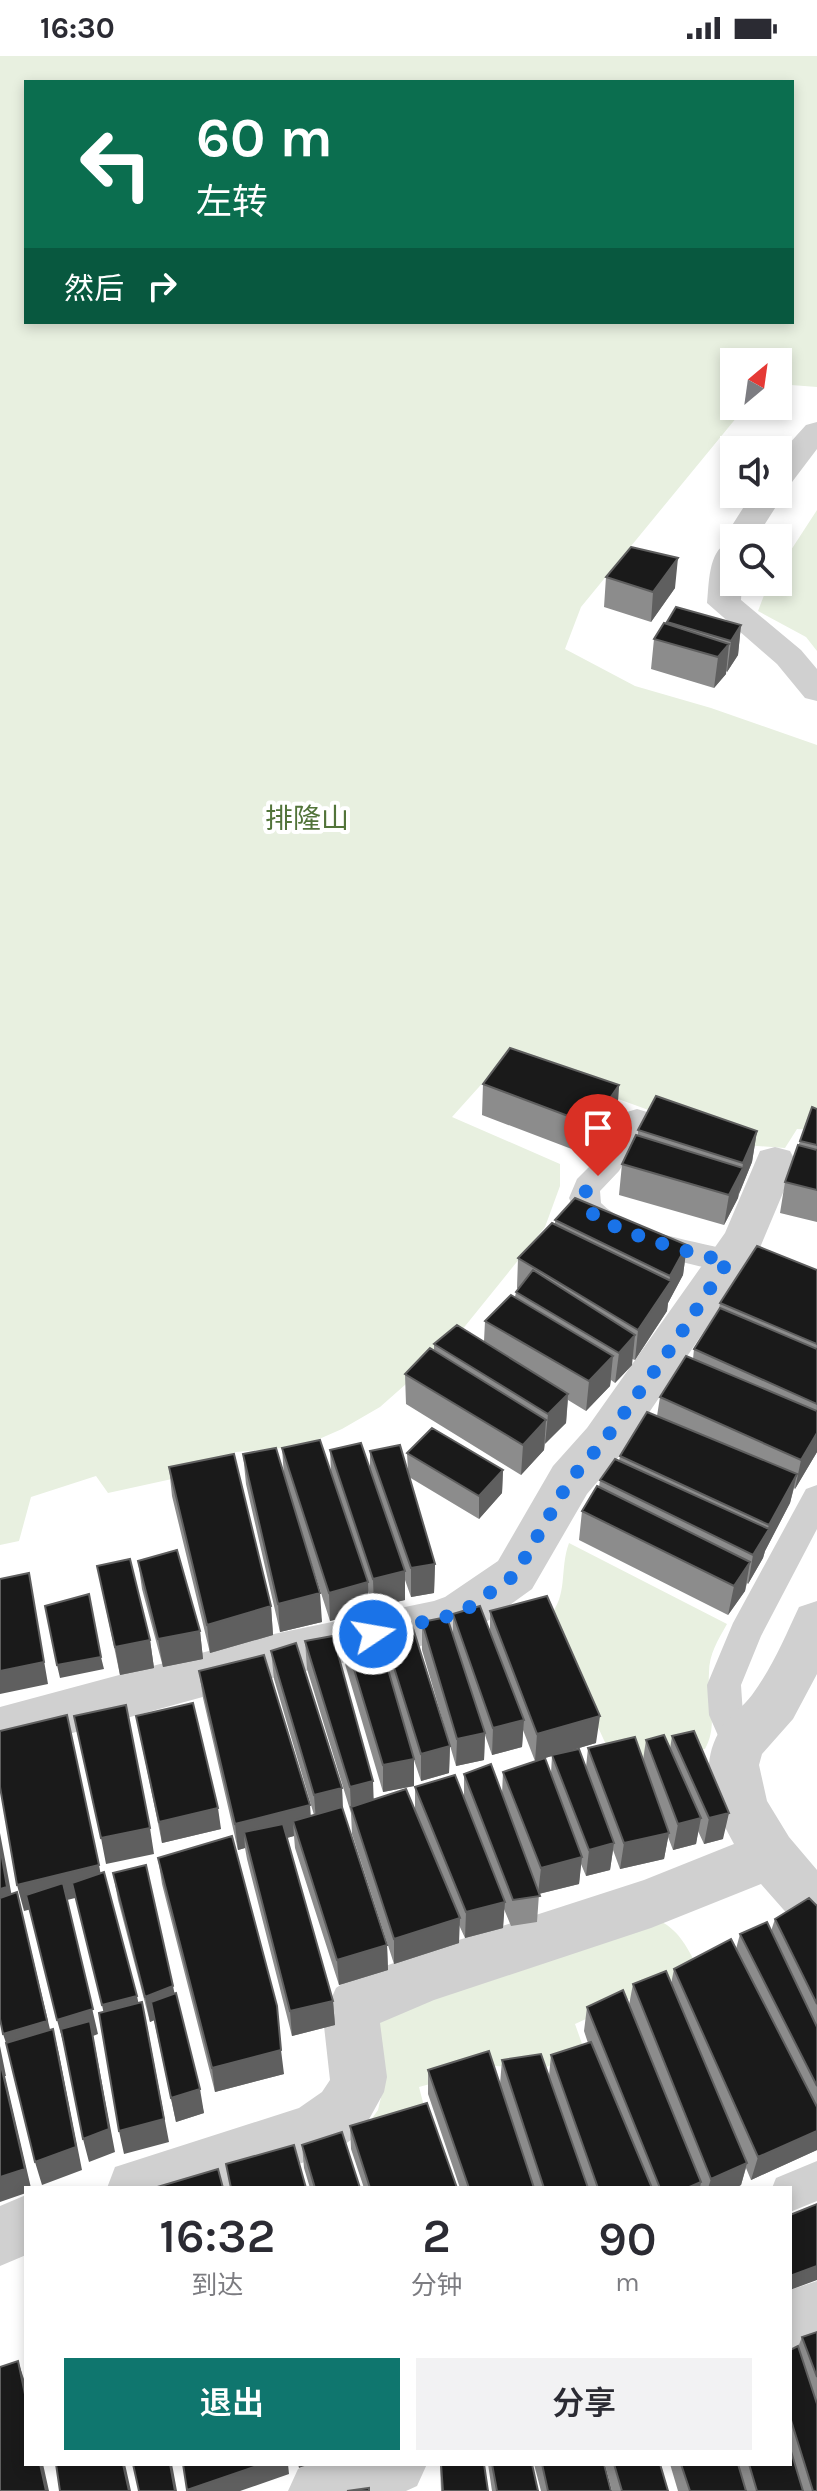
<!DOCTYPE html>
<html lang="zh">
<head>
<meta charset="utf-8">
<style>
  :root { --surface:#fff; --page:#f2f2f3; --text:#2b2b33; --muted:#7c7c81; --accent:#0f766e }
  body { margin:0; font-family:Karla,"Noto Sans SC",sans-serif; background:var(--page); color:var(--text); height:100vh; display:flex; flex-direction:column; font-size:30px; white-space:nowrap }
  * { box-sizing:border-box; margin:0 }
  p { font-size:26px; color:var(--muted) }
  .icon { flex:none; width:44px; height:44px; fill:none; stroke:currentColor; stroke-width:2; stroke-linecap:round; stroke-linejoin:round }
  .map { position:relative; flex:1; overflow:hidden }
  .sheet { position:absolute; left:24px; top:2130px; width:768px; height:280px; display:flex; flex-direction:column; background:var(--surface); border-radius:0px; box-shadow:0 4px 12px #0003 }
  .sheet>* { flex:none }
  .guide { position:absolute; left:24px; top:24px; width:770px; height:244px; border-radius:0px; box-shadow:0 4px 12px #0003; background:#0b6e4f; color:#fff; overflow:hidden }
  .needle { width:52px; rotate:29deg }
  .controls { position:absolute; left:720px; top:292px; display:grid; gap:16px }
  .controls a { display:grid; place-items:center; width:72px; height:72px; border-radius:0px; background:var(--surface); box-shadow:0 4px 12px #0003; font-size:40px }
  .pin { position:absolute; display:grid; place-items:center; width:68px; height:68px; color:#fff; margin:-82px -34px; border-radius:50% 50% 50% 0; rotate:-45deg; box-shadow:0 0 8px #0007 }
  .pin .icon { rotate:45deg }
  .me { position:absolute; width:88px; margin:-44px; rotate:78deg; stroke-linejoin:round; filter:drop-shadow(0 0 6px #0008) }
  .turn { display:flex; align-items:center; gap:28px; height:168px; padding:0 40px; font-size:36px }
  .turn .icon { width:104px; height:104px; stroke-width:2.5 }
  .turn b { display:block; font-size:56px; line-height:68px }
  .then { display:flex; align-items:center; height:76px; padding:0 40px; background:#0003; gap:16px; font-size:30px }
  .eta { display:flex; justify-content:space-evenly; align-items:center; height:136px; text-align:center }
  .eta b { font-size:48px; font-weight:600; line-height:56px }
  .button { display:flex; gap:16px; margin-top:auto; padding:16px 40px }
  .button a { flex:1; height:92px; border-radius:0px; background:var(--accent); color:#fff; font-size:32px; font-weight:600; line-height:92px; text-align:center }
  .button a+a { background:var(--page); color:var(--text) }
  .status { display:flex; justify-content:space-between; align-items:center; height:56px; padding:0 40px; background:var(--surface); direction:ltr }
  .status svg { height:22px; fill:currentColor }
  .map>svg:first-child { display:block }
  .green { fill:#e8f0e0; fill-rule:evenodd }
  .lines { fill:none; stroke-linecap:round; stroke-linejoin:round }
  .service { fill:#d0d0d0; fill-rule:evenodd }
  .minor { fill:#d0d0d0; fill-rule:evenodd }
  .wall { fill:#8c8c8c; fill-rule:evenodd }
  .shaded-wall { fill:#5f5f5f }
  .building { fill:#1a1a1a; stroke:#5f5f5f; stroke-width:2 }
  .route { stroke:#1a73e8; stroke-width:14; stroke-dasharray:0 25.2 }
  .labels { text-anchor:middle; stroke-width:8; stroke-linejoin:round; paint-order:stroke }
  .park-label { font-size:28px; fill:#52743a; stroke:#fff }
</style>
</head>
<body>
<div class="status"><b>16:30</b><svg viewBox="0 0 49 12"><path d="M0 12V9h3v3zM5 12V6h3v6zM10 12V3h3v9zM15 12V0h3v12zM26 1h20v11H26zM47 4h2v5h-2z"/></svg></div>
<div class="map">
<svg width="817" height="2435" viewBox="0 0 817 2435">
  <rect width="100%" height="100%" fill="#fff"/>
  <path class="green" d="M0 0H817V331L778 328V306H734V350H746L581 551 565 593 635 630 711 652 817 689V1074L797 1073 785 1092 745 1089 505 1002 452 1061 560 1108V1130L545 1171 449 1290 380 1351 342 1373 303 1390 236 1396 172 1423 108 1437 96 1420 31 1441 19 1485 0 1489ZM26 26H792V266H26Z
    M817 454V595L806 581 758 555 769 526H778V514Z
    M569 1487 727 1568C718 1584 709 1598 709 1617 707 1644 719 1667 705 1693L614 1706 548 1562C569 1539 559 1514 569 1487Z
    M660 1865C680 1875 688 1893 698 1912L575 1968 586 1999 539 2013 496 2010 419 2031 426 2058 368 2068 378 2054 382 2037 360 1963Z"/>
  <g class="lines">
    <path class="service" d="M637 1053 647 1056 651 1063 619 1115 600 1135 601 1147C633 1179 697 1184 739 1197L743 1205 739 1213C713 1221 608 1185 586 1168 578 1162 573 1151 569 1142L577 1123 599 1101 627 1056Z
      M817 1429V1473L761 1580 741 1629 743 1659 757 1689 751 1700 739 1705 727 1700 709 1659 707 1629 733 1567 806 1433Z
      M817 2105V2145L790 2156V2132H772L776 2122Z"/>
    <path class="minor" d="M817 366V393L789 430 780 432 784 438 756 482H734V526H742L741 544 801 594 817 613V645L805 642 777 608 707 547C709 529 708 496 727 487L724 482 752 438H778V400L806 369Z
      M775 1091 790 1095 796 1106 759 1194 621 1398 587 1438 532 1533 478 1572 434 1587 264 1624 0 1697V1651L264 1580 434 1545 445 1541 498 1505 553 1410 587 1372 725 1177 760 1095Z
      M817 1545V1618L793 1663 762 1698 759 1709 767 1745 789 1781 817 1814V1877L798 1870 761 1828 651 1872 434 1944 380 1967 387 2021 384 2036 362 2076 334 2096 228 2132H107L115 2111 299 2052 322 2036 330 2024 323 1961 336 1932 348 1924 434 1892 644 1824 734 1788C713 1750 696 1711 722 1671 730 1659 743 1651 752 1639 772 1612 785 1581 799 1551Z
      M26 2139V2199L0 2210V2150Z
      M817 2225V2285L790 2294V2234Z
      M308 2408H427L417 2430 406 2435H288L298 2413Z"/>
  </g>
  <path class="wall" d="M606 521 675 532 651 566 604 551Z
    M667 566 741 569 738 599 727 616 726 615V618L714 632 651 613 654 583 666 568Z
    M483 1028 619 1029 617 1060 590 1100 482 1059Z
    M817 1053V1166L780 1157 785 1126 800 1085Z
    M638 1074 757 1075 752 1106 739 1138 738 1142 724 1169 619 1139 622 1108 638 1079Z
    M555 1164 687 1189 683 1219 668 1247 667 1255 635 1304 632 1303V1309L615 1327 611 1324 610 1330 586 1355 568 1344 566 1367 545 1387 544 1394 521 1419 406 1348 405 1318 434 1295V1288L484 1285 485 1265 515 1241 516 1236 518 1233 517 1232 518 1202 555 1168Z
    M817 1214V1396L795 1433 794 1432 790 1447 765 1495 763 1502 748 1528 747 1527 745 1535 728 1559 579 1484 582 1455 599 1431 600 1424 619 1405 620 1400 657 1360 660 1341 693 1303 694 1293 719 1254 720 1247Z
    M282 1392 331 1416 330 1394 370 1416V1395L408 1416 407 1397 503 1414 502 1437 479 1463 409 1421 435 1508 434 1537 411 1541 405 1524V1544L374 1551 368 1535 369 1555 330 1565 297 1462 322 1566 280 1576 246 1428 243 1398 284 1420Z
    M169 1411 271 1550 273 1579 210 1597 172 1440Z
    M138 1505 200 1575 203 1603 163 1611 142 1533Z
    M97 1510 150 1584 154 1612 120 1619Z
    M490 1555 596 1687 569 1695 586 1711 588 1692 643 1704 646 1684 670 1693 672 1680 723 1783 704 1788 698 1775 696 1788 673 1794 668 1781 664 1803 620 1813 613 1794 610 1814 586 1820 581 1808 579 1828 539 1838 537 1866 511 1870 504 1853 503 1872 465 1882 459 1869V1887L394 1908 352 1778 351 1757 307 1613 305 1585 374 1744 415 1753V1731L464 1740V1718L502 1738 503 1716 535 1705 523 1674 522 1691 492 1699 485 1679 484 1704 456 1710 422 1594V1566L453 1578V1558L490 1574ZM552 1700 551 1717 545 1702Z
    M382 1573 450 1690 449 1717 421 1725 414 1704V1730L383 1736 345 1608 344 1580 382 1594Z
    M271 1595 342 1732 343 1753 387 1889 388 1914 339 1929 295 1792 294 1780 287 1782 333 1945 335 1969 292 1980 247 1803 245 1792 238 1794 203 1642 199 1615 311 1760 314 1759 274 1623Z
    M136 1660 221 1773 162 1787Z
    M158 1802 284 2018 215 2036 162 1828Z
    M113 1817 175 1938 204 2057 176 2066 154 1964 150 1966 118 1844Z
    M817 1850V2094L751 2124 746 2112 741 2129 735 2132H534L500 2028 502 2004 549 2020 551 1999 588 1987 584 1975 587 1951 629 1949 633 1928H671L674 1913 736 1893 740 1878 771 1875 775 1863Z
    M428 2014 534 2132H460L428 2038Z
    M350 2070 457 2132H364L351 2093Z
    M302 2089 360 2132H310L304 2112Z
    M817 2276V2435H678L670 2408H790V2294L798 2291 802 2281Z
    M440 2408H484L488 2435H441Z
    M488 2408H532L538 2435H492Z
    M534 2408H604L611 2435H541Z
    M605 2408H660L668 2435H612Z"/>
  <path class="shaded-wall" d="M678 502 675 532 651 566 653 536Z
    M741 569 738 599 727 616 731 585Z
    M729 588 726 618 714 632 718 601Z
    M619 1029 617 1060 590 1100 592 1069Z
    M757 1075 752 1106 739 1138 743 1107Z
    M743 1112 738 1142 724 1169 729 1139Z
    M687 1189 683 1219 668 1247 667 1255 635 1304 638 1274 669 1227 670 1220Z
    M635 1279 632 1309 615 1327 619 1297Z
    M613 1300 610 1330 586 1355 589 1325Z
    M568 1338 566 1367 545 1388 548 1358Z
    M546 1364 544 1394 521 1419 523 1389Z
    M817 1377V1396L795 1433 801 1404Z
    M503 1414 502 1437 479 1463V1440Z
    M797 1418 790 1447 765 1495 763 1502 748 1528 753 1499 767 1475 769 1469Z
    M750 1506 745 1535 728 1559 734 1530Z
    M435 1508 434 1537 411 1541V1512Z
    M405 1515V1544L374 1551 373 1523Z
    M29 1517 48 1628 0 1638V1615Z
    M368 1526 369 1555 330 1565 329 1537Z
    M320 1537 322 1566 280 1576 278 1548Z
    M271 1550 273 1579 210 1597 207 1569Z
    M200 1575 203 1603 163 1611 158 1583Z
    M150 1584 154 1612 120 1619 115 1591Z
    M101 1601 104 1613 60 1622 57 1609Z
    M600 1660 596 1687 535 1705 537 1678Z
    M524 1664 522 1691 492 1699 493 1672Z
    M485 1677 484 1704 456 1710 457 1683Z
    M450 1690 449 1717 421 1725V1698Z
    M414 1703V1730L383 1736V1709Z
    M373 1725 374 1752H351L350 1731Z
    M342 1732 343 1759 316 1765 314 1739Z
    M310 1749 312 1776 293 1765 294 1780 248 1792 244 1776 245 1792 238 1794 235 1768Z
    M218 1752 221 1773 162 1787 159 1766Z
    M729 1757 723 1783 704 1788 709 1762Z
    M701 1762 696 1788 673 1794 678 1768Z
    M150 1772 154 1798 106 1808 101 1782Z
    M0 1777 15 1857 0 1861Z
    M669 1777 664 1803 620 1813 624 1787Z
    M614 1787 610 1814 586 1820 589 1794Z
    M582 1801 579 1828 538 1838 541 1812Z
    M99 1809 104 1835 67 1844 98 1978 93 1980 115 2096 89 2106 83 2083 92 1980 64 1989 57 1964 67 1844 24 1855 17 1829Z
    M17 1836 54 1990 11 2002 3 1978Z
    M505 1846 503 1872 465 1882 466 1856Z
    M460 1862 459 1887 394 1908V1883Z
    M387 1889 388 1914 339 1929 337 1904Z
    M173 1930 178 1954 150 1966 145 1941Z
    M137 1940 142 1964 107 1973 102 1949Z
    M333 1945 335 1969 292 1980 290 1955Z
    M147 1970 169 2086 124 2098 119 2075Z
    M53 1973 59 1998 82 2114 42 2129 35 2106Z
    M0 1990 6 2020H5L31 2132H26V2137L0 2146Z
    M281 1994 284 2018 215 2036 212 2012Z
    M200 2033 204 2057 176 2066 171 2042Z
    M817 2075V2094L751 2124 758 2101Z
    M747 2107 741 2129 735 2132H708L711 2123Z
    M701 2126 700 2132H687Z
    M817 2210V2224L790 2234V2220Z
    M18 2305 26 2329V2343Z
    M40 2408H43L49 2435H46Z
    M123 2408H125L131 2435H129Z
    M170 2408H172L177 2435H175Z
    M263 2408H288L289 2418 240 2435H188L187 2434Z
    M298 2408H310L299 2412Z"/>
  <path class="building" d="M631 491 678 502 653 536 606 521Z
    M676 551 741 569 731 585 667 566Z
    M664 567 729 588 718 601 654 583Z
    M510 992 619 1029 592 1069 483 1028Z
    M656 1040 757 1075 743 1107 638 1074Z
    M812 1051 817 1053V1089L800 1085Z
    M636 1079 743 1112 729 1139 622 1108Z
    M798 1089 817 1094V1134L785 1126Z
    M575 1142 687 1189 670 1220 555 1164Z
    M552 1167 671 1225 638 1274 518 1202Z
    M757 1190 817 1214V1288L720 1247Z
    M533 1214 635 1279 619 1297 516 1236Z
    M511 1239 613 1300 589 1325 485 1265Z
    M720 1252 817 1293V1348L694 1293Z
    M457 1269 568 1338 548 1358 434 1288Z
    M430 1292 546 1364 523 1389 405 1318Z
    M686 1300 817 1355V1377L801 1404 660 1341Z
    M647 1356 797 1418 769 1469 620 1400Z
    M432 1372 503 1414 479 1440 407 1397Z
    M320 1384 368 1526 329 1537 282 1392Z
    M361 1387 405 1515 373 1523 330 1394Z
    M400 1389 435 1508 411 1512 370 1395Z
    M276 1392 320 1537 278 1548 243 1398Z
    M234 1398 271 1550 207 1569 169 1411Z
    M615 1403 769 1473 753 1499 600 1424Z
    M597 1430 750 1506 734 1530 582 1455Z
    M177 1494 200 1575 158 1583 138 1505Z
    M130 1503 150 1584 115 1591 97 1510Z
    M29 1517 44 1606 0 1615V1523Z
    M89 1538 101 1601 57 1609 45 1550Z
    M547 1540 600 1660 537 1678 490 1555Z
    M480 1550 524 1664 493 1672 453 1558Z
    M447 1561 485 1677 457 1683 422 1566Z
    M411 1566 450 1690 421 1698 382 1573Z
    M376 1572 414 1703 383 1709 344 1580Z
    M333 1580 373 1725 350 1731 305 1585Z
    M296 1587 342 1732 314 1739 271 1595Z
    M264 1599 310 1749 235 1768 199 1615Z
    M193 1647 218 1752 159 1766 136 1660Z
    M126 1649 150 1772 101 1782 74 1660Z
    M67 1659 99 1809 17 1829 0 1731V1675Z
    M694 1675 729 1757 709 1762 672 1680Z
    M664 1679 701 1762 678 1768 646 1684Z
    M635 1681 669 1777 624 1787 588 1692Z
    M579 1693 614 1787 589 1794 552 1699Z
    M545 1702 582 1801 541 1812 503 1716Z
    M491 1708 540 1840 513 1844 464 1718Z
    M455 1719 505 1846 466 1856 415 1731Z
    M406 1733 460 1862 394 1883 351 1751Z
    M342 1751 387 1889 337 1904 293 1765Z
    M283 1768 333 1945 290 1955 244 1776Z
    M232 1780 277 1950 281 1994 212 2012 158 1802Z
    M0 1790 7 1831 0 1833Z
    M146 1809 173 1930 145 1941 113 1817Z
    M104 1816 137 1940 102 1949 72 1827Z
    M63 1827 93 1953 57 1964 26 1839Z
    M17 1836 47 1965 3 1978 0 1963V1842Z
    M809 1842 817 1850V1948L775 1863Z
    M767 1866 817 1971V2030L740 1878Z
    M731 1883 817 2051V2075L758 2101 674 1913Z
    M666 1915 747 2107 711 2123 633 1928Z
    M623 1934 701 2126 687 2132H660L587 1951Z
    M176 1937 200 2033 171 2042 151 1946Z
    M142 1946 164 2063 119 2075 99 1957Z
    M90 1965 109 2073 83 2083 61 1973Z
    M53 1973 76 2091 35 2106 6 1987Z
    M591 1986 652 2132H598L551 1999Z
    M489 1995 534 2132H469L428 2014Z
    M541 1998 588 2132H544L502 2004Z
    M0 2005 25 2113 0 2121Z
    M427 2047 457 2132H370L350 2070Z
    M342 2076 360 2132H315L302 2089Z
    M294 2089 306 2132H231L226 2108Z
    M218 2113 223 2132H154Z
    M817 2148V2210L790 2220V2159Z
    M817 2276V2321L802 2281Z
    M798 2290 817 2348V2435H813L790 2361V2294Z
    M18 2305 26 2343V2408H40L46 2435H0V2311Z
    M790 2392 803 2435H757L749 2408H790Z
    M56 2408H123L129 2435H60Z
    M133 2408H170L175 2435H139Z
    M183 2408H263L187 2434Z
    M441 2408H484L488 2435H443Z
    M492 2408H532L538 2435H497Z
    M542 2408H604L611 2435H548Z
    M614 2408H660L668 2435H622Z
    M681 2408H738L746 2435H690Z
    M369 2432V2435H347Z"/>
  <g class="lines">
    <path class="route" d="M373 1578 461 1557 515 1519 570 1424 604 1385 674 1288 728 1205C702 1201 610 1174 593 1158 589 1154 587 1147 584 1142L587 1131 598 1120"/>
  </g>
  <g class="labels">
    <g class="park-label">
      <text x="307" y="772">排隆山</text>
    </g>
  </g>
</svg>
<div class="controls">
<a><svg class="needle" viewBox="-14 -14 28 28"><path d="M0-13l5 13h-10z" fill="#e53935"/><path d="M0 13l5-13h-10z" fill="#7c7c81"/></svg></a>
<a><svg class="icon" aria-label="sound" viewBox="0 0 24 24"><path d="M4 9h4l5-4v14l-5-4H4zM17 9q2 3 0 6"/></svg></a>
<a><svg class="icon" aria-label="search" viewBox="0 0 24 24"><circle cx="10" cy="10" r="6"/><path d="M15 15l6 6"/></svg></a>
</div>
<div class="pin" style="left:598px;top:1120px;background:#d93025"><svg class="icon" aria-label="arrive" viewBox="0 0 24 24"><path d="M6 21V4h12l-3 4 3 4H6"/></svg></div>
<svg class="me" style="left:373px;top:1578px" viewBox="-20 -20 40 40"><circle r="17" fill="#1a73e8" stroke="#fff" stroke-width="3"/><path d="M0-11L8 9 0 5-8 9z" fill="#fff"/></svg>
<div class="guide">
<div class="turn"><svg class="icon" aria-label="left" viewBox="0 0 24 24"><path d="M17 20v-9H6M10 6l-5 5 5 5"/></svg><div><b>60 m</b>左转</div></div>
<div class="then">然后<svg class="icon" aria-label="right" viewBox="0 0 24 24"><path d="M7 20v-9h11M14 6l5 5-5 5"/></svg></div>
</div>
<section class="sheet">
<div class="eta">
<div><b>16:32</b><p>到达</p></div>
<div><b>2</b><p>分钟</p></div>
<div><b>90</b><p>m</p></div>
</div>
<div class="button"><a>退出</a><a>分享</a></div>
</section>
</div>
</body>
</html>
